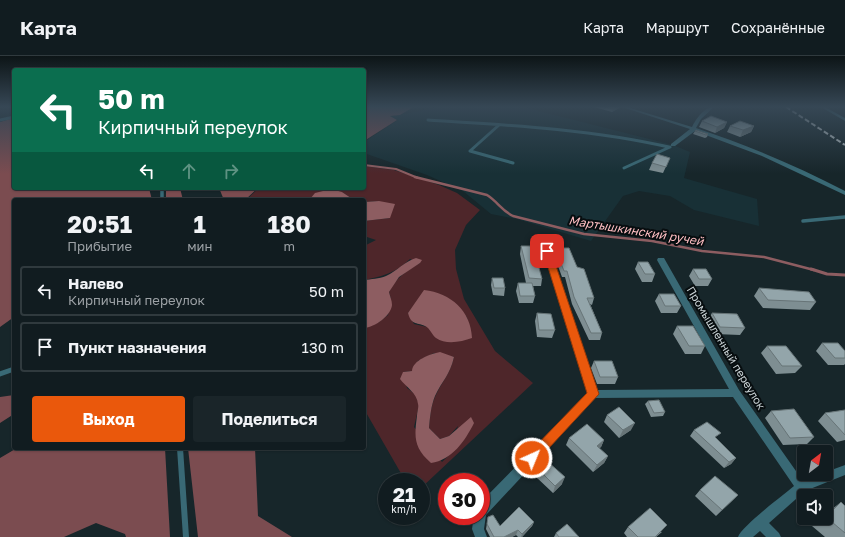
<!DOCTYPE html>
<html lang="ru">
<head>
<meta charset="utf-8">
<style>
  :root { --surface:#111c20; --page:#1a2529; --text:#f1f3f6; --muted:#9ca1a5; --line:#303a3e; --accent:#ea580c }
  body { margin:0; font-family:"Golos Text",sans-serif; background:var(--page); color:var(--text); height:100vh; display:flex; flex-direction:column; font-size:15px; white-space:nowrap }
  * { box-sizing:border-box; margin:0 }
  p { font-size:13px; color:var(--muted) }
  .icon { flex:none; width:22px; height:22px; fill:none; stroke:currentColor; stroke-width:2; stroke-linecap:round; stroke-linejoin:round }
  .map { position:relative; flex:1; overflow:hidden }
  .panel { position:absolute; left:12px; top:142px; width:354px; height:252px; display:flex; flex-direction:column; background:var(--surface); border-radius:4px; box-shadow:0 1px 3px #0004,0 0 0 1px var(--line) }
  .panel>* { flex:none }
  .guide { position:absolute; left:12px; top:12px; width:354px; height:122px; border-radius:4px; box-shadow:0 1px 3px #0004,0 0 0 1px var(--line); background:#0b6e4f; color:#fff; overflow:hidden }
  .needle { width:26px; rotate:31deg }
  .tools { position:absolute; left:797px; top:389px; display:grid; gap:8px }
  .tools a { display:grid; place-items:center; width:36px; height:36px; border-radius:4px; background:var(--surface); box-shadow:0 1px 3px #0004,0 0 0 1px var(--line); font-size:20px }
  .speed { position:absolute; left:378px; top:417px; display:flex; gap:8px; font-size:20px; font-weight:700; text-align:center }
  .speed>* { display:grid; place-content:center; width:52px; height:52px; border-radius:50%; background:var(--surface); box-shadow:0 1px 3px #0004,0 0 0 1px var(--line); line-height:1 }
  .speed small { font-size:10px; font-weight:400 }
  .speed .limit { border:6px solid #d22; background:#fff; color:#111 }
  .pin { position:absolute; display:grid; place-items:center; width:34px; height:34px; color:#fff; margin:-17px; border-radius:8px; box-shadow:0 2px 6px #0006 }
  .me { position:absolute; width:44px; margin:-22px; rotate:44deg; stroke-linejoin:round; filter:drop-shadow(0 0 3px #0008) }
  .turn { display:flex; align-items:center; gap:14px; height:84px; padding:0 20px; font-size:18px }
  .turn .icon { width:52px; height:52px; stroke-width:2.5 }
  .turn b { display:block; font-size:28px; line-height:34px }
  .lanes { display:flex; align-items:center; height:38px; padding:0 20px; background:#0003; justify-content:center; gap:20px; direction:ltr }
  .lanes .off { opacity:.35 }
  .eta { display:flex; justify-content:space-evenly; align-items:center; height:68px; text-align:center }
  .eta b { font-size:24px; font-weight:700; line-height:28px }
  .primary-button { display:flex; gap:8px; margin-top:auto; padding:8px 20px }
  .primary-button a { flex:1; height:46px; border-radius:4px; background:var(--accent); color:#fff; font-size:16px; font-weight:700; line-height:46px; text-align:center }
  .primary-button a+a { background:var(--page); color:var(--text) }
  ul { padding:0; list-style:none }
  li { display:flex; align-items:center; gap:12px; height:50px; margin:0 8px 6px; padding:0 12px; border:2px solid var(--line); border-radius:4px }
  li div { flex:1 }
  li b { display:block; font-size:15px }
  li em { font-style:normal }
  header { display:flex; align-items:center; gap:24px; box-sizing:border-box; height:56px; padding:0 20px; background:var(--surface); border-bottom:1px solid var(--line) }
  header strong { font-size:19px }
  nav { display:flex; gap:22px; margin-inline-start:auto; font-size:14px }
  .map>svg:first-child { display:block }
  .built { fill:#183036 }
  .green { fill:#4e262a; fill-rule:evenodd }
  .forest { fill:#7b4c50 }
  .water { fill:#8d5d61 }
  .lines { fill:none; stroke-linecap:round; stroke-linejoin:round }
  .stream-far2 { stroke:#8d5d61; stroke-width:2 }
  .stream-far1 { stroke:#8d5d61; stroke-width:2.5 }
  .stream { stroke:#8d5d61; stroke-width:3 }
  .lane-far3 { stroke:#396975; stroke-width:3 }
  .lane-far2 { stroke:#396975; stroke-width:3.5 }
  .lane-far1 { stroke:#396975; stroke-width:5 }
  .lane { stroke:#396975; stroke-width:6 }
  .street { fill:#396975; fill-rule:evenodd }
  .rail { stroke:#b8c1c4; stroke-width:2; stroke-dasharray:5 2.5; stroke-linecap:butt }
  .wall { fill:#7e8e92 }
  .shaded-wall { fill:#677477 }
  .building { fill:#93a5aa; stroke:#677477 }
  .route { fill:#ea580c; stroke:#983908 }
  .labels { text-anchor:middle; stroke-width:4; stroke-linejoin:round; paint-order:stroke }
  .street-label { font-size:11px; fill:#ccd5d8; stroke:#070d0f }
  .water-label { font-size:12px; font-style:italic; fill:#ffbfc3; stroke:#070d0f }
</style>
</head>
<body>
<header>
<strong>Карта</strong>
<nav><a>Карта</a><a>Маршрут</a><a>Сохранённые</a></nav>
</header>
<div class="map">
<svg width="845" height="481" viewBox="0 0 845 481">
  <rect width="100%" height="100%" fill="#17262a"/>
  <path class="built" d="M438 51H523L673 89 690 96 684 122 757 143 759 170 694 154 670 140 639 135 623 140 591 185 517 163 491 158 463 135 427 119 364 97V86L398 64 390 61Z"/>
  <path class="green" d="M364 110 394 114 439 129 457 137 480 154 466 169 455 194 456 213 464 243 495 295 533 327 421 432V426H406L364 353V272L379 266 388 259 391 243 389 236C396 222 406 215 420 207L410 203C395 217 384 220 364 224V190L376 184 364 180V165L390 162 379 145 364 146V144H354L342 136 310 143 311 144H246L259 132H364ZM415 249 466 260 468 264 427 271 414 268 408 257ZM434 297 454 301C450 319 442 325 435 341 431 350 430 361 429 372L440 383 449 380 458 370 451 397 442 406 414 371 419 349 416 339 407 332 403 316 412 315 418 305Z"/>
  <path class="forest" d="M364 51H411L412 52 400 59 390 60 397 64 364 85Z
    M14 62V132H149L152 144H14V261L0 271V66Z
    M166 132H180L183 144H166Z
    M219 132H258L245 144H224Z
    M14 339V358L0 367V341Z
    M17 392H165L170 481H126L125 478 96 467 64 481H0V402Z
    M188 392H255L258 460 292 481H198Z"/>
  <path class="water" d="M331 133 342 136 354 144 310 143 315 137Z
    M379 145 395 148 390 162 364 165V146Z
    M416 202 422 204 420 207 399 221 389 236C390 240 392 245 392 249 391 260 375 271 364 272V224C371 223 379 223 386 220 397 215 405 205 416 202Z
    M424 234C451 237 471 255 472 282 461 286 446 289 436 282 432 279 430 272 425 270 416 266 411 269 408 257Z
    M440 296 454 301C450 319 442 325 435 340 431 350 430 361 429 372L440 383 449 380 471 361 474 367C465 385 452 404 431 407 414 392 414 382 417 360 417 356 419 351 418 348 417 337 406 331 400 323L403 316 412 315C413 304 430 298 440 296Z"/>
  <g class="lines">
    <path class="stream-far2" d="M364 109 396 113 418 122"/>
    <path class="stream-far1" d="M415 121 487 139C498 146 501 154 513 160L584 178 652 185 702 195 764 201 814 214"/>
    <path class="stream" d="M811 213 827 218 845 219"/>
    <path class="lane-far3" d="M0 64 14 61
      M428 64C509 69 590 73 669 91
      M499 69 470 95 513 107
      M624 112 670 91"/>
    <path class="lane-far2" d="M162 132V144
      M803 165 845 161"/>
    <path class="lane-far1" d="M0 318 14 313"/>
    <path class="lane" d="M180 392 186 481"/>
    <path class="street" d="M622 51H627L692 71C696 63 704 51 714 51L701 63 696 72C747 89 797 110 845 135V139L762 100 695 75 675 90H671V88L690 73Z
      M821 51H825L845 62V65Z
      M544 193H550L551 195 597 334 729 333 657 204 658 202H664L739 334 803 425 821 418H826V416L845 409V419L805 435 769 467 779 477 781 481H766L760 475 753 481H738C742 470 782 440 794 430L733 341 595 342 486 459 484 473 487 481H475L472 473 474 460H481V446L588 337 543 195Z"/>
    <path class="rail" d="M786 51 845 89"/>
  </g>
  <path class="wall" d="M594 51H621L612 56Z
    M702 65 727 66 724 72 715 77 699 71Z
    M730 70H754L751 76 740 81 727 76Z
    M695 75 708 78 707 81 705 82 693 78Z
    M670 102 663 117 649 114 652 107Z
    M521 190 542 223 541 230H533L535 240 533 247H519L516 235 518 227H526L520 198Z
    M555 192 577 211 594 242 592 249 590 248 602 277 600 284H589L572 248 565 221H562L554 199Z
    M638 206 655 218 652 226H642L635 213Z
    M693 213 712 223 708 230H695L689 220Z
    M492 222 505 232 504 240 493 239 491 229Z
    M759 232 816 246 810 254 763 252 754 240Z
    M659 238 681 250 677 257H661L655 245Z
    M537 257 555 274 552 282 537 281 535 265Z
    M712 257 745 272 740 279 715 278 708 264Z
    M677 270 705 290 701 298H685L673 278Z
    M822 287 845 295V308L844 309H828L816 295Z
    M767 290 802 310 795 317 776 318 761 297Z
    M594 305 618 321 615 328H597L591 312Z
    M648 345 665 356 663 360 651 361 645 348Z
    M845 354V384L837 386 818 365 825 357Z
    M771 355 814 381 807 388 783 389 765 362Z
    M607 359 631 374 619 382 604 366Z
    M694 374 716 383 736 402 731 408 724 412 690 380Z
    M569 382 604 384 601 391 599 392 608 400 604 407 593 416 566 389Z
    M538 413 562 428 553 437 535 420Z
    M700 434 738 439 716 460 695 440Z
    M841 446 845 450V481H825L812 470 821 462H826V458Z
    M488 461 500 470 534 466 532 470 522 481H518L516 479 512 481H490L486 473Z
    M628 471 662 476 656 481H627L624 477Z
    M556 477 579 481H554Z"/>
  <path class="shaded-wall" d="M617 51H621L612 56 613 53Z
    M727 66 724 72 715 77 717 71Z
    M754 70 751 76 740 81 743 74Z
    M635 367 631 374 619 382 623 374Z
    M604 384 601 391 594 397 597 390Z
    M608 400 604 407 593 416 597 409Z
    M736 402 731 408 724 412 729 406Z
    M565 421 562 428 553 437 555 430Z
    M534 466 532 470 522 481H521L522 478Z
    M667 469 656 481H655Z
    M518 474 516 479 512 481H504Z"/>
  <path class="building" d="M605 51H617L613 53Z
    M711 60 727 66 717 71 702 65Z
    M740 65 754 70 743 74 730 70Z
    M696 74 708 78 706 79 695 75Z
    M657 98 670 102 666 111 652 107Z
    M521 190H530L538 208 542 223 529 222Z
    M555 192H569L577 211 584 213 594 242H587L602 277H591L574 241 567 215H564Z
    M638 206H648L655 218H645Z
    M693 213H706L712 223H699Z
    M492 222H503L505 232H494Z
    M518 227H532L535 240H520Z
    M759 232 809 236 816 246 768 244Z
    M659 238H674L681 250H665Z
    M537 257 551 258 555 274H539Z
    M712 257 737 258 745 272 720 271Z
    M677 270H693L705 290H689Z
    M822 287H838L845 295V302H835Z
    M767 290H786L802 310H782Z
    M594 305H612L618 321H600Z
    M659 344 665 356 654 357 648 345Z
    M619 351 635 367 623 374 607 359Z
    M794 353 814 381 790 382 771 355Z
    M845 354V379L825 357Z
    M707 366 721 377 715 381 736 402 729 406 694 374Z
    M587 368 604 384 597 390 608 400 597 409 569 382Z
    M547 405 565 421 555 430 538 413Z
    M715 420 738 439 722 454 700 434Z
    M841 446 845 450V477L826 461Z
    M519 451 534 466 522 478 518 474 504 481H494L487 468 488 461 493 459 500 470Z
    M650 452 667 469 655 481H638L628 471Z
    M567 468 579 481H559L556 477Z"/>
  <linearGradient id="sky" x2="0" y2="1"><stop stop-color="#0d1517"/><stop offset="0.43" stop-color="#364755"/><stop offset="1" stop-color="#364755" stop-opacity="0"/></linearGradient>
  <rect width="845" height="118" fill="url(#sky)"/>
  <path class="route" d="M544 193H550L551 195 599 338 536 406 532 408 528 406 526 402 528 398 587 337 543 195Z"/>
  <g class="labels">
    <g class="street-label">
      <text transform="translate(726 292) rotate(59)" y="4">Промышленный переулок</text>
    </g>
    <g class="water-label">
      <text transform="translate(636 175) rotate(9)" y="4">Мартышкинский ручей</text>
    </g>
  </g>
</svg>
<div class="tools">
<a><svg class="needle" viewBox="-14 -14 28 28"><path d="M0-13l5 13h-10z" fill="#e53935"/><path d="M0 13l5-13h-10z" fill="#9ca1a5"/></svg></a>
<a><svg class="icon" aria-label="sound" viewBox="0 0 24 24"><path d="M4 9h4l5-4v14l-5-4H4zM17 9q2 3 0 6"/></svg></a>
</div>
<div class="speed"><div>21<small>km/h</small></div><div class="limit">30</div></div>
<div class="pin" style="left:547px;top:195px;background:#d93025"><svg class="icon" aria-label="arrive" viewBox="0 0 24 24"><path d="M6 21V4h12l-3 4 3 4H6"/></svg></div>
<svg class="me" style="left:532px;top:402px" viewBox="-20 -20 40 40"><circle r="17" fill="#ea580c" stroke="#fff" stroke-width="3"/><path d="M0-11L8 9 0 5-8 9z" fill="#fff"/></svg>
<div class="guide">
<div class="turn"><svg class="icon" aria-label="left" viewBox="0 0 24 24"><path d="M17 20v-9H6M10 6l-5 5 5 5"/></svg><div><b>50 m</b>Кирпичный переулок</div></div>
<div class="lanes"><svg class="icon" aria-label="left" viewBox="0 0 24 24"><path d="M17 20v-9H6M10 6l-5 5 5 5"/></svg><svg class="icon off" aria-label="ahead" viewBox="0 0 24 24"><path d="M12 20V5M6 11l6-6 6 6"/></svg><svg class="icon off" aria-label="right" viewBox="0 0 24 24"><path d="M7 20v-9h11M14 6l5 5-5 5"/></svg></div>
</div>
<section class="panel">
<div class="eta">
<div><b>20:51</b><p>Прибытие</p></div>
<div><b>1</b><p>мин</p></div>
<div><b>180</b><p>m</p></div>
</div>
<ul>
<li><svg class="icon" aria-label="left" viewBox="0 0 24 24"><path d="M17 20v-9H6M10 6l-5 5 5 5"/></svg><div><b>Налево</b><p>Кирпичный переулок</p></div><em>50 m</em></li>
<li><svg class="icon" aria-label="arrive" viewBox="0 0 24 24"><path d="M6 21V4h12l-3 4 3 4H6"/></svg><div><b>Пункт назначения</b></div><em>130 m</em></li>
</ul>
<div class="primary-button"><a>Выход</a><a>Поделиться</a></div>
</section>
</div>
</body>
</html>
